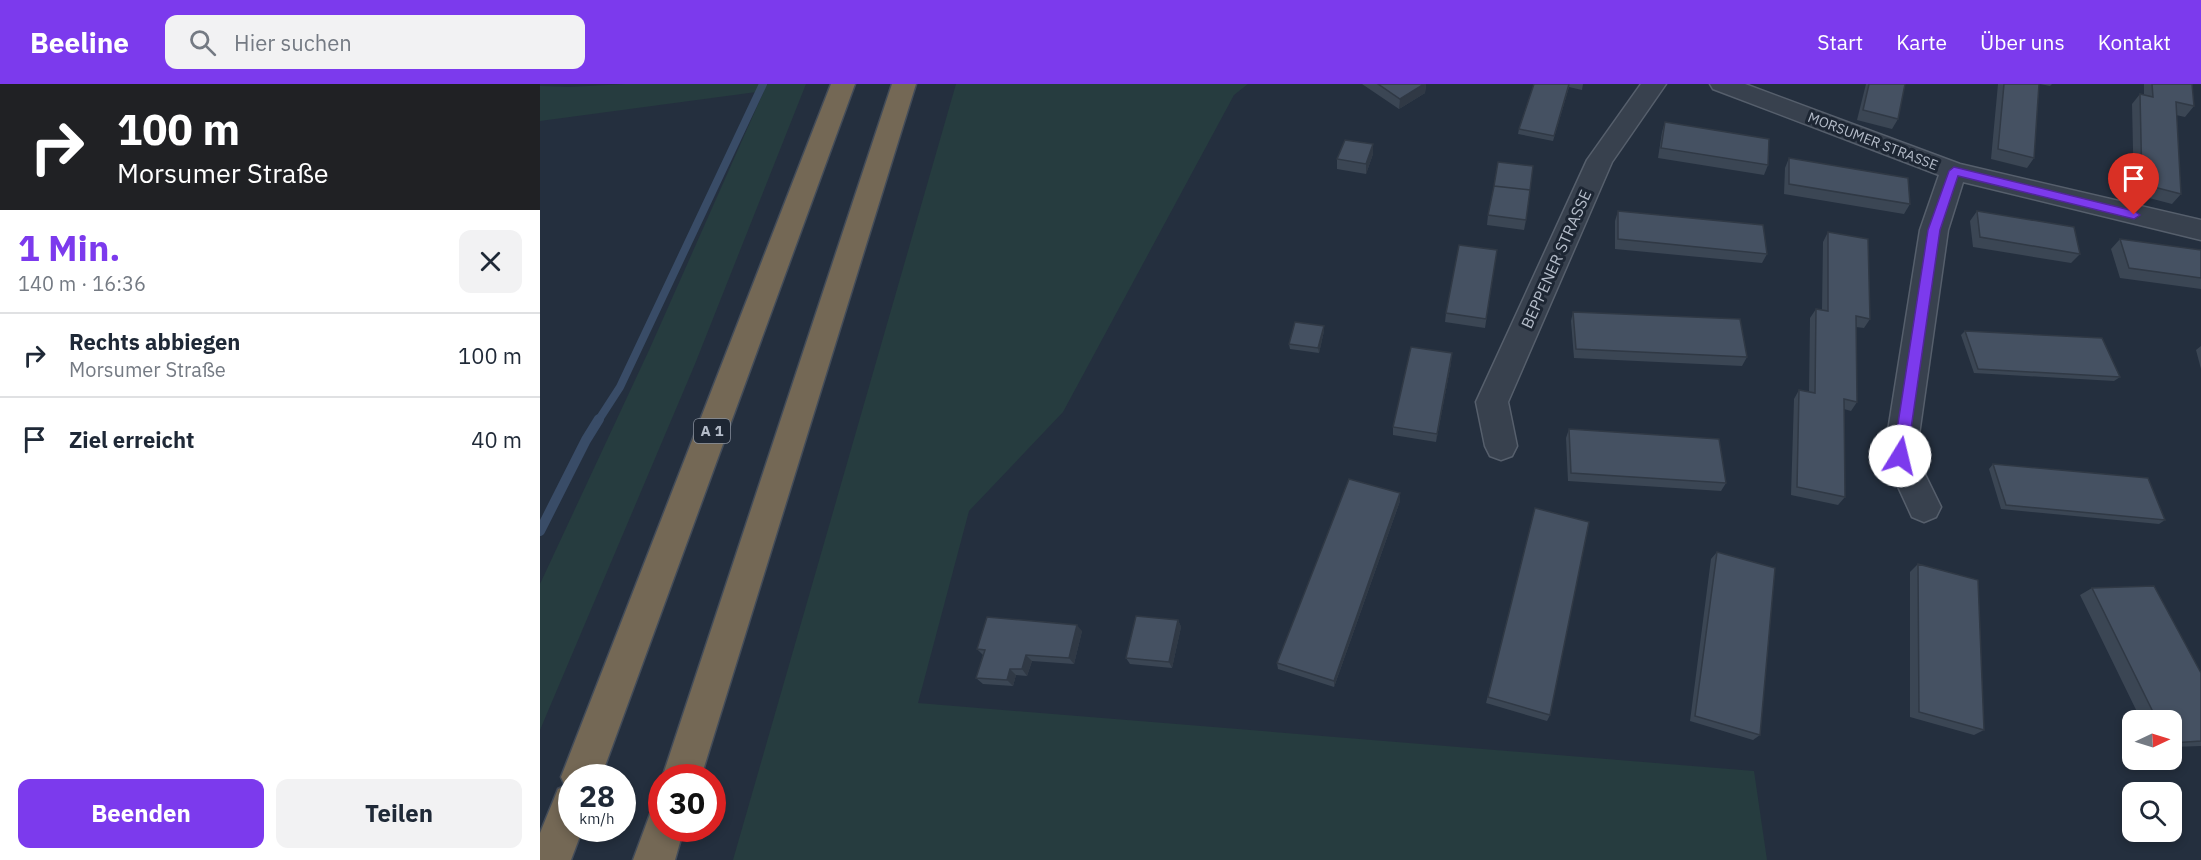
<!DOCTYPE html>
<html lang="de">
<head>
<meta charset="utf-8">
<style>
  :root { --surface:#fff; --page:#f2f2f3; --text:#1f2937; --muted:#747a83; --line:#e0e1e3; --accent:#7c3aed }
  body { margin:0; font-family:"IBM Plex Sans",sans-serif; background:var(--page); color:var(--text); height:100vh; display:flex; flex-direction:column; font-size:22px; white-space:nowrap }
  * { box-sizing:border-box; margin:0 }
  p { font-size:20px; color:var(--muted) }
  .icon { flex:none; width:33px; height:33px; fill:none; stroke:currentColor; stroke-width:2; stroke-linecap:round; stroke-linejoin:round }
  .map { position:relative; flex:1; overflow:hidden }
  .drawer { display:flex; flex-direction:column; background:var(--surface); width:540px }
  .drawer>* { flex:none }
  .top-card { background:#202124; color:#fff; overflow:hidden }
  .needle { width:39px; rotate:86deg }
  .controls { position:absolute; left:1582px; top:626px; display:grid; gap:12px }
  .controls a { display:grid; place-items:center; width:60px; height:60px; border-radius:12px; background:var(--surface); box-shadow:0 3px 9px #0003; font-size:30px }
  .speed { position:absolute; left:18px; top:680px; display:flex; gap:12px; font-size:30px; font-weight:700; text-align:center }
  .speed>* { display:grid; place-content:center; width:78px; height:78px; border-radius:50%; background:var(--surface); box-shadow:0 3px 9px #0003; line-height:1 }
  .speed small { font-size:15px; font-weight:400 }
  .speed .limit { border:9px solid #d22; background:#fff; color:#111 }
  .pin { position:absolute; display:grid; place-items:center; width:51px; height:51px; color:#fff; margin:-62px -26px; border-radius:50% 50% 50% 0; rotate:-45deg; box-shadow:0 0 6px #0007 }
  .pin .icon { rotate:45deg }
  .me { position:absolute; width:66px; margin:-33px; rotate:9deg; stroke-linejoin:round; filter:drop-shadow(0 0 4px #0008) }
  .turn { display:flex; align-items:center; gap:21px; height:126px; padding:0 18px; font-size:27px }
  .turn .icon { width:78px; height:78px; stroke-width:2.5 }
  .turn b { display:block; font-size:42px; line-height:51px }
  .round { display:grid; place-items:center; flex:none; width:63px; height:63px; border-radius:12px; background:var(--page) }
  .overview { display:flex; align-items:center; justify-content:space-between; height:102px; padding:0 18px }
  h1 { font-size:36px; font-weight:700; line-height:45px; color:var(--accent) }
  .button { display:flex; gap:12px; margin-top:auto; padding:12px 18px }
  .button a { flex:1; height:69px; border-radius:12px; background:var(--accent); color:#fff; font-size:24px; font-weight:700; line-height:69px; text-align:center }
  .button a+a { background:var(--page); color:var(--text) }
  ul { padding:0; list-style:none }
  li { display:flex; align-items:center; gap:18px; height:84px; padding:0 18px; border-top:2px solid var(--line) }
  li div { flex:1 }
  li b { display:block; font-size:22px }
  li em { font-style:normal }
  header { display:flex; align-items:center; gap:36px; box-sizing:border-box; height:84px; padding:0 30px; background:var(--accent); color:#fff }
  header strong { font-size:28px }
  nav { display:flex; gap:33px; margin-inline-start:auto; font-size:21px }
  .search { width:420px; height:54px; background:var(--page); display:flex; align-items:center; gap:15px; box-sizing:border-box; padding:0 21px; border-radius:12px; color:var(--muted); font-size:22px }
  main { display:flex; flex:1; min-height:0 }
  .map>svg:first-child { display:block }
  .green { fill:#263c3f }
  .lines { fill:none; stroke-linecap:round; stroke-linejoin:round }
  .stream-far1 { stroke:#394c67; stroke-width:8 }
  .stream { stroke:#394c67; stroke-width:10 }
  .minor-casing { stroke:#565f6c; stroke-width:3 }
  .motorway-casing { stroke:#434c59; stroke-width:3 }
  .minor { fill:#38414e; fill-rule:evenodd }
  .motorway { fill:#746855; fill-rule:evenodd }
  .wall { fill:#3b4654 }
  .shaded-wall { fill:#303945 }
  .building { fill:#455162; stroke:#303945; stroke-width:1.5 }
  .route { fill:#7c3aed; stroke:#51269a; stroke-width:1.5 }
  .labels { text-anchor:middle; stroke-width:6; stroke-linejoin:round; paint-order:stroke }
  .far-street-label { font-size:14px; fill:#b4bcc9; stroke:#1d2633 }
  .shield { fill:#1d2633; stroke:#878f9c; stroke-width:1.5 }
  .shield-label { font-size:15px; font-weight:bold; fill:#b4bcc9 }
  .street-label { font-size:16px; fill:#b4bcc9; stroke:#1d2633 }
</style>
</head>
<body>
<header>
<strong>Beeline</strong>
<div class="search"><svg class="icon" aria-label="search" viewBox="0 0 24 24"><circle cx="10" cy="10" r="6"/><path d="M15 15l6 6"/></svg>Hier suchen</div>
<nav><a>Start</a><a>Karte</a><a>Über uns</a><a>Kontakt</a></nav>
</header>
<main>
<section class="drawer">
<div class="top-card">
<div class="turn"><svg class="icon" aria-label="right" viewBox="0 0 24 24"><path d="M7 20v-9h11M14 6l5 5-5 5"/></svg><div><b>100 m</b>Morsumer Straße</div></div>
</div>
<div class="overview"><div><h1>1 Min.</h1><p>140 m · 16:36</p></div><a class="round"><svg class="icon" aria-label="close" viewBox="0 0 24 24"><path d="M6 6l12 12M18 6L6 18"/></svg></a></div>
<ul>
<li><svg class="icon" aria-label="right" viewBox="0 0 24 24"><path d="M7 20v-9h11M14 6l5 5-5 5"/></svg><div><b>Rechts abbiegen</b><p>Morsumer Straße</p></div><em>100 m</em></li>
<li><svg class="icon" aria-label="arrive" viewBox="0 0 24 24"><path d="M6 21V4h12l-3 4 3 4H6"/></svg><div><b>Ziel erreicht</b></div><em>40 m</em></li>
</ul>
<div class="button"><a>Beenden</a><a>Teilen</a></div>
</section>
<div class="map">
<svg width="1661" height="776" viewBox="0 0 1661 776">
  <rect width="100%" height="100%" fill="#242f3e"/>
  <path class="green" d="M85 0H266L155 280 0 646V500L110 264 224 7 0 37V2L30 3Z
    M416 0H708L694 11 523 328 429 427 378 619 1214 687 1227 776H193Z"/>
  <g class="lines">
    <path class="stream-far1" d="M58 337 80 303 223 0"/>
    <path class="stream" d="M0 447 46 356 59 335"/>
    <g class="minor-casing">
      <path id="minor" d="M1101 0H1126L1072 78 968 318 977 362 972 372 961 376 950 372 945 362 936 318 1047 76Z
        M1170 0H1205L1420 80 1661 136V156L1423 98 1408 146 1376 372 1401 423 1396 433 1384 438 1372 433 1344 372 1380 146 1399 91 1173 5Z"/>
    </g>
    <g class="motorway-casing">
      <path id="motorway" d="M291 0H315L61 693H32V744H43L31 776H0V749L18 705 25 702 21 693Z
        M352 0H376L161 693 122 694Z
        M122 725V744H144L135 776H93L110 730Z"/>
    </g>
    <use href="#minor" class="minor"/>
    <use href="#motorway" class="motorway"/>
  </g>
  <path class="wall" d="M822 0H886L885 9 859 25Z
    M994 0H1043L1042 6 1029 3 1013 57 978 50 979 45Z
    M1326 0H1365L1358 35 1352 45 1317 36Z
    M1458 0H1499L1494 74 1487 84 1451 75Z
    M1500 0H1512L1510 2Z
    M1604 0H1652L1654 22 1645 33 1636 31 1641 110 1632 120 1594 110 1592 20 1600 10 1604 11Z
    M1125 38 1228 81 1224 91 1118 74 1122 48Z
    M833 60V70L826 90 797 85V75Z
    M1249 74 1370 120 1364 130 1244 110 1245 84Z
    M1078 127 1227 170 1222 179 1075 165V137Z
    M1437 127 1540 170 1531 179 1433 163 1430 137Z
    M948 131 986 136 984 146 947 141Z
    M1288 148 1330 235 1324 244 1316 243 1317 318 1311 327 1304 325 1305 413 1298 421 1251 411 1254 315 1259 306 1269 308 1270 234 1276 225 1282 226 1283 158Z
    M1580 155 1661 166V205L1580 194 1571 165Z
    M957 166 945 244 905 238 906 229Z
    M1033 228 1207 273 1202 282 1034 274 1031 237Z
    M784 247 779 269 750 265 749 260Z
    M1425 247 1580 293 1574 297 1434 289 1421 251Z
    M1661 262V285L1656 266Z
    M911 279 896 358 853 351V343Z
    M1029 345 1186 399 1181 407 1028 397 1026 354Z
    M1453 380 1625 436 1619 440 1461 425 1449 385Z
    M860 409V417L794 603 738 585 737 579Z
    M993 432 1010 631 1007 637 946 619Z
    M1177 468 1220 651 1213 656 1150 637 1171 475Z
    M1378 480 1444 646 1434 651 1370 633V488Z
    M1552 504 1661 589V662L1632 663V636H1601L1540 511Z
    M638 536 641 543 632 584 590 580 586 574Z
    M542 547 534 580 492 577 487 592 476 591 473 602 443 600 436 594 443 571 437 565Z"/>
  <path class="shaded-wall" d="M884 0H886L885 9 859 25 860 15Z
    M833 60V70L826 90V80Z
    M784 242V247L779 269 778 264Z
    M912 269 911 279 896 358 897 350Z
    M860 409V417L794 603V597Z
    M638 536 641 543 632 584 629 578Z
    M537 541 542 547 534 580 529 574Z
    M486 571 492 577 487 592 482 585Z
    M470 585 476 591 473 602 467 596Z"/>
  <path class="building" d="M838 0H884L860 15Z
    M994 0H1029L1014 52 979 45Z
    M1329 0H1365L1358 35 1323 26Z
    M1464 0H1499L1494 74 1458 65Z
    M1612 0H1652L1654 22 1636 18 1641 110 1602 100 1600 10 1613 13Z
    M1125 38 1229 55 1228 81 1121 64Z
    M805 56 833 60 826 80 797 75Z
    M1249 74 1368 94 1370 120 1249 100Z
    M958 78 993 82 990 106 954 102Z
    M954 102 990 106 986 136 948 131Z
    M1078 127 1223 141 1227 170 1078 155Z
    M1437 127 1534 143 1540 170 1440 153Z
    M1288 148 1328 155 1330 235 1316 232 1317 318 1304 315 1305 413 1257 403 1259 306 1275 309 1276 225 1288 227Z
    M1580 155 1661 166V194L1589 184Z
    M919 161 957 166 946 235 906 229Z
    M1033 228 1200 235 1207 273 1036 265Z
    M755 238 784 242 778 264 749 260Z
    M1425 247 1562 254 1580 293 1438 285Z
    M871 263 912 269 897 350 853 343Z
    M1029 345 1179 355 1186 399 1031 389Z
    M1453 380 1608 394 1625 436 1466 421Z
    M809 395 860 409 794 597 737 579Z
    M995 424 1049 438 1010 631 948 613Z
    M1177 468 1235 484 1220 651 1155 632Z
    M1378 480 1438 496 1444 646 1379 628Z
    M1614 502 1661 589V657L1632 659V636H1617L1552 504Z
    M596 532 638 536 629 578 586 574Z
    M447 533 537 541 529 574 486 571 482 585H470L467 596 436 594 445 566 437 565Z"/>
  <path class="route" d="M1414 83 1594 127 1600 131 1594 135 1418 92 1400 146 1367 372 1360 378 1353 372 1388 146 1409 87Z"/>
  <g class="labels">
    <g class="far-street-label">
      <text transform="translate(1333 57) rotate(21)" y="5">MORSUMER STRASSE</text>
    </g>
    <rect class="shield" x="154" y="335" width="36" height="24" rx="4.5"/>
    <g class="shield-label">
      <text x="172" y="352">A 1</text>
    </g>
    <g class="street-label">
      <text transform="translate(1016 175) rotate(-66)" y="6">BEPPENER STRASSE</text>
    </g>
  </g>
</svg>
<div class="controls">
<a><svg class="needle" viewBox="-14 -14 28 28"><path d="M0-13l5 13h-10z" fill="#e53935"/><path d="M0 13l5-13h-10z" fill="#747a83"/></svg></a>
<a><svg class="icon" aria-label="search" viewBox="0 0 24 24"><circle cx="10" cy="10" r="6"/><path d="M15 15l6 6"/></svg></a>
</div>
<div class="speed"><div>28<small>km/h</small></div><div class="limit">30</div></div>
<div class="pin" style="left:1594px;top:131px;background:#d93025"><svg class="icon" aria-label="arrive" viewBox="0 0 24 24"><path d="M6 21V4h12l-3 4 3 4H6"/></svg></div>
<svg class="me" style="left:1360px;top:372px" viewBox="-20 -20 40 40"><circle r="19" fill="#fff"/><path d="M0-13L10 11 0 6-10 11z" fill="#7c3aed"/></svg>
</div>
</main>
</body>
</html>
